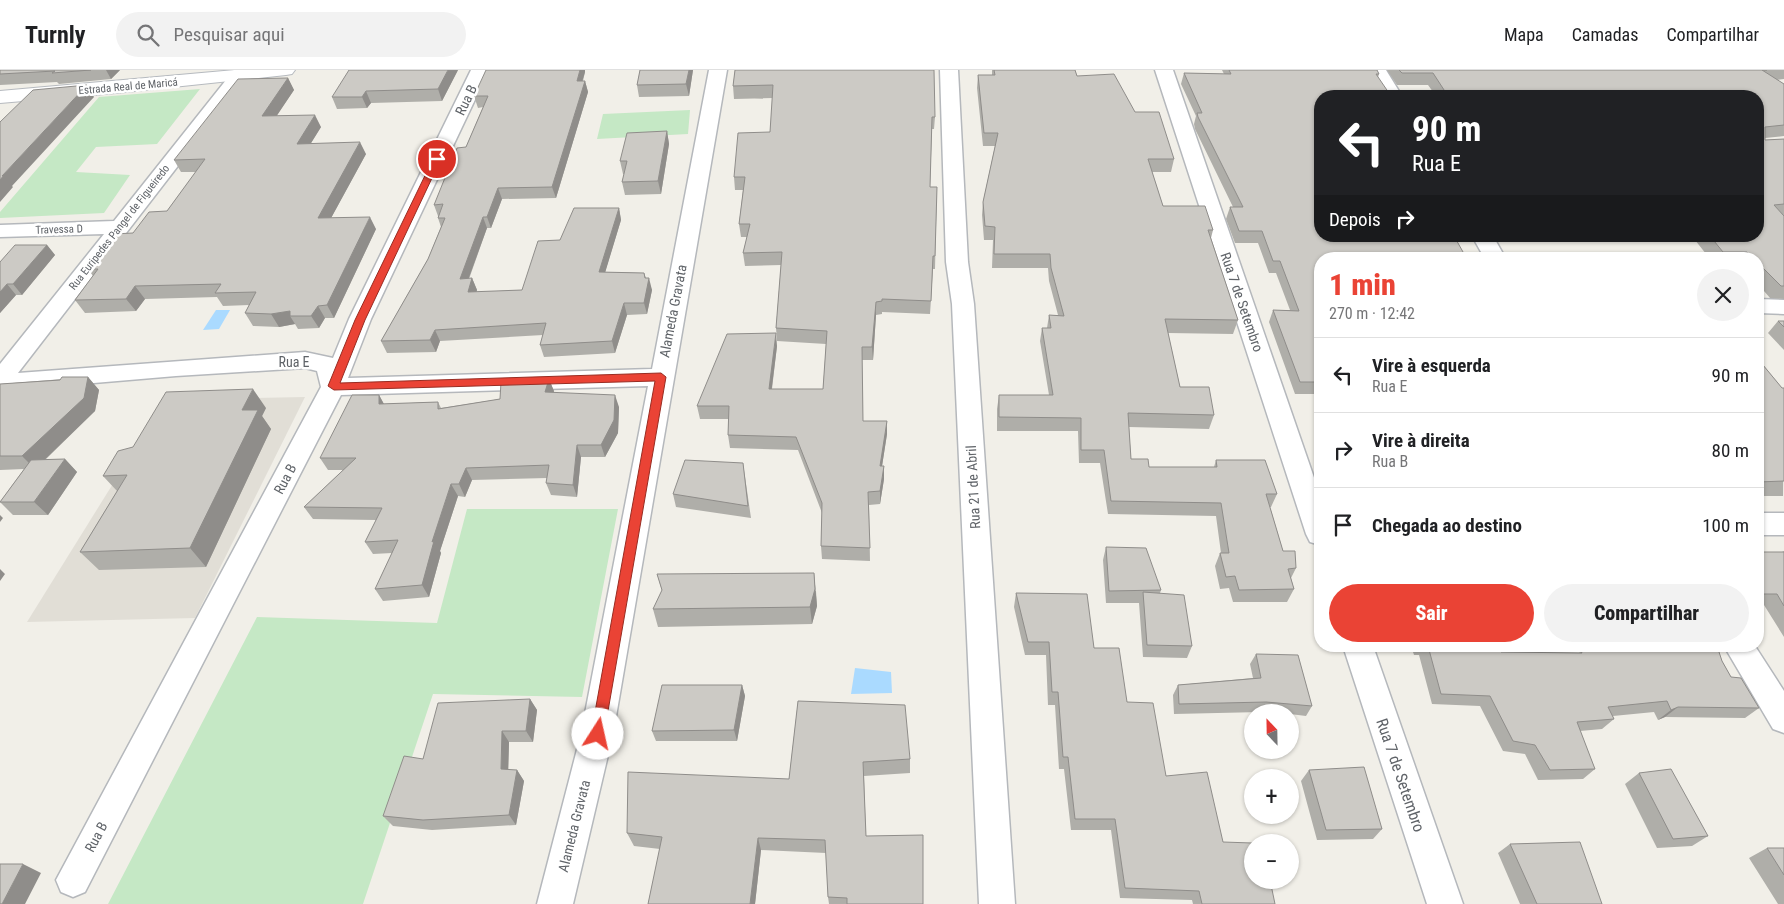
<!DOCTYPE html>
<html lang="pt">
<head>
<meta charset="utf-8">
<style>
  :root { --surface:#fff; --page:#f2f2f2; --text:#202124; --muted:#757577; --line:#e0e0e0; --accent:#ea4335 }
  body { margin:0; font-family:"Roboto Condensed",sans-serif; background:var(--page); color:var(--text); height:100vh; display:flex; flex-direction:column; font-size:19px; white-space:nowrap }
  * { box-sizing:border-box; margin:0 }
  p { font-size:16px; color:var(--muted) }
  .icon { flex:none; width:28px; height:28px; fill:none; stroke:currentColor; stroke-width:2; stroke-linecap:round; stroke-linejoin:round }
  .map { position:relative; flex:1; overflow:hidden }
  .panel { position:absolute; left:1314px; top:182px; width:450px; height:400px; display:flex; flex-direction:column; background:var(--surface); border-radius:20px; box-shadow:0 1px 4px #0004 }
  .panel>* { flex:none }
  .top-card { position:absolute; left:1314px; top:20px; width:450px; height:152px; border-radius:20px; box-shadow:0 1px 4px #0004; background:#202124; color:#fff; overflow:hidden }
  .needle { width:32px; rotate:338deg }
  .buttons { position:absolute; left:1244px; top:634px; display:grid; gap:10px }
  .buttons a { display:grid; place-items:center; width:55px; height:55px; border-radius:50%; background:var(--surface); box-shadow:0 1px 4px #0004; font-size:25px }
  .pin { position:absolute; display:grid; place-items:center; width:42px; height:42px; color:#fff; margin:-21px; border:2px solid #fff; border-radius:50%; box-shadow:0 1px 5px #0007 }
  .me { position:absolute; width:55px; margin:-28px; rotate:10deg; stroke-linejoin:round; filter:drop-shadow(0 0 4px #0008) }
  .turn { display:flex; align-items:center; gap:18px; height:105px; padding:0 15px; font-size:22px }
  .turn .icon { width:65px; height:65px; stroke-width:2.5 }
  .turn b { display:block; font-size:35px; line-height:42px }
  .then { display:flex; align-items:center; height:48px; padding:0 15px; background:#0003; gap:10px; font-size:19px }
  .round { display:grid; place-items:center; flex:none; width:52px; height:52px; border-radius:26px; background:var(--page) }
  .head { display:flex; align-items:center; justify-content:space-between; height:85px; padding:0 15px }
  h1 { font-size:30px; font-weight:800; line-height:38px; color:var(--accent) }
  .cta { display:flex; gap:10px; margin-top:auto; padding:10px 15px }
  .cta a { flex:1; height:58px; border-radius:30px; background:var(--accent); color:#fff; font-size:20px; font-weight:800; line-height:58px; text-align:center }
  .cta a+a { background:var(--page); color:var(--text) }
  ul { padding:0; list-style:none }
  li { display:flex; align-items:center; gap:15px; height:75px; padding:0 15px; border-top:1px solid var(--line) }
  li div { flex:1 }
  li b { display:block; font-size:19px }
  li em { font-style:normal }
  header { display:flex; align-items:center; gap:30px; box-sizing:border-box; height:70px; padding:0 25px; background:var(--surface); border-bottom:1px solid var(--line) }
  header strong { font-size:24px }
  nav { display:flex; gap:28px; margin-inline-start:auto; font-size:18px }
  .search { width:350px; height:45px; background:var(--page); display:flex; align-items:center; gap:12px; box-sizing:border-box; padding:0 18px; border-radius:28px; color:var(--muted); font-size:19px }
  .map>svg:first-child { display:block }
  .education { fill:#e1ded6 }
  .green { fill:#c5e8c5 }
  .water { fill:#aadaff }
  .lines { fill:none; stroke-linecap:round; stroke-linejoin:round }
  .street-casing { stroke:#b5b8bc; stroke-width:3 }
  .secondary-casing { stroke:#b6babf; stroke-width:2 }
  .street { fill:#fff; fill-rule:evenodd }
  .secondary { fill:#fff; fill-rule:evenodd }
  .wall { fill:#afaea9 }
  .shaded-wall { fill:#8f8d8a }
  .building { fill:#cccac5; stroke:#8f8d8a }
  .route { fill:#ea4335; stroke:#982c22 }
  .labels { text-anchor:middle; stroke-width:5; stroke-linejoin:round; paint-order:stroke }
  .far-street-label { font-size:11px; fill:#5f6368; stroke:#fff }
  .street-label { font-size:14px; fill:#5f6368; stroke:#fff }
  .near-street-label { font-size:16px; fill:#5f6368; stroke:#fff }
</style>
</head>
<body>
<header>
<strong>Turnly</strong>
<div class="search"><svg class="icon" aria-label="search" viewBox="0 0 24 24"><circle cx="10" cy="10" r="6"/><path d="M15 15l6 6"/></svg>Pesquisar aqui</div>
<nav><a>Mapa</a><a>Camadas</a><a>Compartilhar</a></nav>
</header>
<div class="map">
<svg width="1784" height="834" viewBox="0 0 1784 834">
  <rect width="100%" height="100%" fill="#f1efe8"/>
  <path class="education" d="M305 327 195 548 27 552 165 330Z"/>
  <path class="green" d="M200 19 157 74 96 77 76 102 130 105 104 143 0 148V142L99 27Z
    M690 40 688 64 597 69 603 44Z
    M467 439H618L582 627 433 624 363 834H108L257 547 437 553Z"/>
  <path class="water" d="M216 240H230L219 259 203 260Z
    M855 598 891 602 892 623 851 624Z"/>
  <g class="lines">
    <g class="street-casing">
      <path id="street" d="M234 0H252L18 303 305 282 333 288 349 249 471 0H489L371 249 348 308 652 299 709 0H727L613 664 573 834H537L581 664 648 316 341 325 85 822 73 827 61 822 56 810 321 317 317 301 305 298 176 306 0 321V294L104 164 0 167V155L114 151Z
        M940 0H958L968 192 974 234 1015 834H979L952 234 946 192Z
        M1155 0H1173L1320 425V475L1310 472 1306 464Z
        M1368 0H1386L1402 26H1384Z
        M1472 166H1493L1506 189H1485Z
        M1758 229 1784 230V244L1758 243Z
        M1758 443H1784V465H1758Z
        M1343 576H1373L1463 834H1427Z
        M1724 576H1755L1784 621V663L1773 659Z"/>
    </g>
    <g class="secondary-casing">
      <path id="secondary" d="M235 0H295L292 4 286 5 116 23 0 33V21Z"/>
    </g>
    <use href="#street" class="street"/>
    <use href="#secondary" class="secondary"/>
  </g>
  <path class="wall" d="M0 0H120L111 9 59 14 57 12 0 15Z
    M458 0 442 31 371 33 367 38 337 39 332 27Z
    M640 0H693L689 26 639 27 637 15Z
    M735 0 935 47 934 59H932L930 117H937L935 199H933L930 244 882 242V244L876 245 873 290H862L863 351H887V364L882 396H884V409L880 434 869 435 870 491 822 489 821 476 822 443 798 380 730 378 728 365V349H700L697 336 777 276 772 319H823L826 274 777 271 776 258 781 195 745 196 743 183 747 167H741L739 154 743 120H735L734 107 770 62 773 28 734 29 733 16Z
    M992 0H1075L1077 6 1135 42 1174 89 1171 102H1152L1163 136 1213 160 1211 168 1238 250 1233 264 1168 263 1180 317 1214 345 1209 359 1129 357 1131 389 1149 397H1214L1216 390 1277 424 1271 437H1270L1283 481 1296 498 1291 508 1294 519 1287 532H1233L1229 518 1220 519 1215 496 1220 483H1221L1216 446 1108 444 1100 393H1079L1078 361H997V339L999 325H1049L1040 271 1042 258H1047L1049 245H1058L1049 211 1048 198H992L993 170H984L982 145 983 132 995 76H983L977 18 978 5H992Z
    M1222 0H1377L1379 4 1320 189V324H1295L1269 252 1273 240H1290L1276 203H1269L1258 173H1235L1226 149 1230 137H1233L1195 59 1194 54 1196 46 1181 14 1184 3 1224 4Z
    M1387 0H1784V9L1777 10 1784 14V66L1765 68V70L1784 69V145H1783L1784 146V229L1770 228 1758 214V189H1710L1695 170 1675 171 1671 166H1758V26H1436L1428 15H1397Z
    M585 2 583 11H585L588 22 556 128 502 129 491 158H487L469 209 472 208 477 220 476 222 522 220 560 170 619 138 621 150 605 202 644 203 646 208 652 220 647 244 627 245 615 283 544 287 540 275 543 265 440 271 436 282 387 283 381 271 428 189 441 157 438 148V146L434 135 466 77 483 37 478 38 474 26Z
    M288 8 294 20 276 46 321 57 311 73 366 84 331 148 376 159 334 248H325L319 258 298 259 295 254 279 257 253 256 245 243 249 235 223 236 217 227 145 229 136 241 85 243 75 230 93 206 88 199 133 163 167 141 196 102H181L174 90Z
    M667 61 669 74 661 124 625 125 622 112 624 104H623L620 91Z
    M1602 166H1642L1636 171H1606Z
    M47 175 55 185 22 225H16L0 243V192Z
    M1778 251H1784V280L1768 263Z
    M1758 289 1782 318H1784L1783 426H1758Z
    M88 307 99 320 95 341 45 390 65 389 77 402 48 445H13L0 432 24 399 0 400V314Z
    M549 309 554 322 619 337 618 363 605 387H581L577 427 551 425 546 413 547 408 472 410 465 427 458 426 440 481 441 483 429 527 383 531 375 519 392 483 373 484 365 472 376 450 313 449 304 437 343 400H328L320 388 379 325 384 334 438 332 441 338 500 329Z
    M266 338 262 346 271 359 206 497 99 500 80 482 117 421 103 406 133 377Z
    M743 393 751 448 676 437 673 424Z
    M1106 477 1161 520 1160 523 1192 576 1187 588 1143 587 1139 533H1106L1103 490Z
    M1784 481V567L1764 535H1758V482H1782Z
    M657 504 816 521 817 536 812 554 658 557 653 539 662 521Z
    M1016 523 1094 578 1127 632 1166 706 1223 772 1275 834H1193L1192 830 1120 828 1111 760H1071L1064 699H1059L1055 635H1048L1046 585H1025L1014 537Z
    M1411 576H1499L1501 582 1579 583 1580 582 1577 576H1717L1722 591 1731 607 1759 638 1745 648 1665 647 1658 650 1654 642 1613 646 1614 649 1602 659 1580 661 1595 699 1583 709 1538 710 1525 684 1503 681 1480 636 1432 634 1419 585H1414Z
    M1256 584 1312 636 1306 646 1290 644V642H1261L1174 644 1173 625 1178 615 1253 608 1250 594Z
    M742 615 745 626 737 671H656L652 661Z
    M530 629 537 640 533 672H509L508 700H517L524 711 516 755 432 760 393 756 383 746 423 689Z
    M798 631 910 689V703L864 706 866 766 923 834H829L828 827 826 783 761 780 755 834H648L660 779 634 776 627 763 789 709Z
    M1309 700 1382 759 1373 769 1317 770 1301 711Z
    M1639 703 1708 766 1692 776 1657 778 1625 714Z
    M1510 774 1602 834H1520L1498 783Z
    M1767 778H1784V834H1778L1749 788Z"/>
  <path class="shaded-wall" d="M106 0H120L111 9Z
    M448 0H458L442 31 438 19Z
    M580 0H585V2L579 22 577 11Z
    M689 0H693L689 26 686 14Z
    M288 8 294 20 268 59 262 46Z
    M585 11 588 22 556 128 552 117Z
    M87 15 94 27 12 116 13 117 0 132V110L2 106Z
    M366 21 371 33 367 38 362 27Z
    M315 45 321 57 303 86 297 74Z
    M667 61 669 74 661 124 658 111Z
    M360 72 366 84 324 161 318 148Z
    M498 118 502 129 491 158 487 147Z
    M619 138 621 150 602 213 599 202Z
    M370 147 376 159 334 248 327 235Z
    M483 147 487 158 464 221 460 209Z
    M47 175 55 185 22 225 13 214Z
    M644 203 647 215 649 208 652 220 647 244 644 233Z
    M472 208 477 220 473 234 468 222Z
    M7 214 16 225 0 243V222Z
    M135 216 145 229 136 241 126 229Z
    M876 232V245L873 290 872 277Z
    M624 233 627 245 615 283 612 271Z
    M318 236 325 248 319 258 311 246Z
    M290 241V246L295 254 279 257 271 244Z
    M435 260 440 271 436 282 430 270Z
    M776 263 777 276 770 332 769 319Z
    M88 307 99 320 95 341 35 399 22 386Z
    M549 309 554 321 550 334 545 322Z
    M253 319 266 338 262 346 271 359 206 497 190 478 242 340Z
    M379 325 386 338 379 334Z
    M615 325 619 337 618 363 605 387 601 375Z
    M887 351V364L880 409V396Z
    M577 375 581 387 577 427 573 415Z
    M65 389 77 402 48 445 34 432Z
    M884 396V409L880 434V421Z
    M466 398 472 410 465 427 459 414Z
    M451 414 458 426 440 481 441 483 429 527 422 515 432 472Z
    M0 445 3 448 0 452Z
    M0 499 5 504 0 511Z
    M814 503 817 536 812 554 810 537Z
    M742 615 745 626 737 671 734 660Z
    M530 629 537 640 533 672 526 661Z
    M1678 637 1665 647 1658 650 1671 640Z
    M502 661 509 672 508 710 501 699Z
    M517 700 524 711 516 755 509 745Z
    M758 768 761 780 755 834H750Z
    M23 794 41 803 25 834H2Z"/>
  <path class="building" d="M0 0H91L52 3 55 1 0 4Z
    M349 0H448L438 19 366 21 362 27H332Z
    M486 0H580L577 11H585L552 117 498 118 487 147H483L460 209 472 208 468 222 522 220 538 171 560 170 574 138H619L599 202 644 203 645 208H649L644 233H624L612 271 540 275 546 253 435 260 430 270 381 271 428 189 445 148H438L443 134 434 135 457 78 466 77 488 26H474Z
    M640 0H689L686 14 637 15Z
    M735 0H934L935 47H932L930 117H937L935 186H933L931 231 882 229V231L876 232 872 277H862L863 351H887L880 396H884L880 421 868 422 870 478 821 476 822 433 796 367 728 365 729 336H697L727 264 776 263 769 319H823L827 261 776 258 782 182 743 183 750 154H739L745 107H734L738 63 770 62 773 15 733 16Z
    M994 0H1075L1077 6 1114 4 1135 42H1159L1174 89H1148L1163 136H1205L1213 160H1208L1238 250 1165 249 1180 317H1209L1214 345 1128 343 1131 389H1148L1149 397H1217L1216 390H1265L1277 424H1266L1283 481H1295L1296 498 1288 499 1294 519 1239 520 1235 506 1226 507 1220 483H1229L1221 433 1111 431 1104 380H1081V348L999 347V325H1053L1042 258H1051L1049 245 1064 246 1051 198 1050 184H994L995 157 985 156 983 132 998 63H984L978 5H995Z
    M1229 0H1377L1379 4H1376L1391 26H1320V166H1454L1467 189H1320V312H1300L1273 240 1299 241 1280 191H1273L1262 161H1239L1230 137H1243L1198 47 1197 43H1202L1184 3 1231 4Z
    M1399 0H1767H1762L1784 14V55L1765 57V70L1784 69V134L1774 135 1784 146V216H1781L1758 193V189H1753L1747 182H1723L1710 166H1758V26H1582L1578 21 1494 22 1497 26H1448L1433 3H1402Z
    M288 8 262 46 315 45 297 74 360 72 318 148 370 147 327 235 318 236 311 246H290V241L271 244 245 243 256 222 215 223 221 214 135 216 126 229 75 230 98 199H88L113 164 133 163 149 142 167 141 205 89 174 90 238 9Z
    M87 15 2 106 4 105 0 110V52L33 20Z
    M667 61 658 111 622 112 627 91H620L627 63Z
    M15 175H47L13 214H7L0 222V192Z
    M1778 251H1784V257Z
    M1758 289 1782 318H1784V411L1758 412Z
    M62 307H88L84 328 22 386H0V314L60 310Z
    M549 309 545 322 615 325 614 350 601 375H577L573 415 546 413 549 395 466 398 459 414H451L432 472 434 471 422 515 375 519 398 470 365 472 382 438 304 437 356 388H320L352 325H379V334L438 332V339L500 329 501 312Z
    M253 319 242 340H258L190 478 80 482 127 405 103 406 118 381 133 377 166 322Z
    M65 389 34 432H0L31 390Z
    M685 390 743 393 748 436 673 424Z
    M1106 477 1146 478 1161 520 1109 521Z
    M1758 482H1784V536L1777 524H1758Z
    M814 503 815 519 810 537 653 539 662 520 657 504Z
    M1143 522 1184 525 1192 576 1147 575Z
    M1016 523 1087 524 1094 578H1119L1127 632 1153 633 1166 706 1207 702 1223 772 1252 773V810H1270L1275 834H1202L1199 821 1125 818 1115 749H1075L1068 687H1063L1058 622H1052L1049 572H1028Z
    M1428 576H1499L1501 582 1582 583 1581 581H1596L1594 576H1717L1722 591 1731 607 1741 608 1759 638 1678 637 1671 640 1667 631 1608 637 1614 649 1577 652 1595 699 1550 700 1535 675 1513 671 1490 626 1441 624Z
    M1256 584 1298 585 1312 636 1266 632 1179 634 1178 615 1261 608Z
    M662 615H742L734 660 652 661Z
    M530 629 526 661H502L501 699 517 700 509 745 423 750 383 746 404 686 423 689 438 633Z
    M798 631 905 635 910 689 863 692 866 766 923 765V834H847V828L828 827 825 770 758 768 750 834H648L662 767 627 763 628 702 789 709Z
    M1364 697 1382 759 1326 760 1309 700Z
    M1671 699 1708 766 1673 769 1639 703Z
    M1580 772 1602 834H1537L1510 774Z
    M1767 778H1784V805Z
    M0 794H23L2 834H0Z"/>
  <path class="route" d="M434 87 441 89 365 250 340 313 661 303 666 307 604 664 602 669 598 671 593 669 591 664 655 311 334 320 328 316 355 250Z"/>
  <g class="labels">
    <g class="far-street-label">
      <text transform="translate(128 16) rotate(-5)" y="4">Estrada Real de Maricá</text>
      <text transform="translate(119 157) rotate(-52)" y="4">Rua Euripedes Pangel de Figueiredo</text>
      <text transform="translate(59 159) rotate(-2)" y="4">Travessa D</text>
    </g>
    <g class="street-label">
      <text transform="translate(466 30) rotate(-64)" y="5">Rua B</text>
      <text transform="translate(1242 232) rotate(71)" y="5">Rua 7 de Setembro</text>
      <text transform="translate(673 241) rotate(-79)" y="5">Alameda Gravata</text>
      <text x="294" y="297">Rua E</text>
      <text transform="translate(285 409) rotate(-62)" y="5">Rua B</text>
      <text transform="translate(973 417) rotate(-93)" y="5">Rua 21 de Abril</text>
      <text transform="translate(574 756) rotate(-76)" y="5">Alameda Gravata</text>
      <text transform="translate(96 767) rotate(-62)" y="5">Rua B</text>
    </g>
    <g class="near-street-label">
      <text transform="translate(1401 705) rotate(71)" y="6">Rua 7 de Setembro</text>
    </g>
  </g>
</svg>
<div class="buttons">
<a><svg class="needle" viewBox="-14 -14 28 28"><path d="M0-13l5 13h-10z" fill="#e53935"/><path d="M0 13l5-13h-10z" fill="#757577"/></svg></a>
<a>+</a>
<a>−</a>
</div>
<div class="pin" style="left:437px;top:89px;background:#d93025"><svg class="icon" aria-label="arrive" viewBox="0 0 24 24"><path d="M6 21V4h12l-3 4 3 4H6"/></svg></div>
<svg class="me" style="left:598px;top:664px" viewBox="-20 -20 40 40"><circle r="19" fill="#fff"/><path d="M0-13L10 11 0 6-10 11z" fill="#ea4335"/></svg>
<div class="top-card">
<div class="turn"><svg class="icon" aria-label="left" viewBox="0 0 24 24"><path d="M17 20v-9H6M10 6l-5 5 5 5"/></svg><div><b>90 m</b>Rua E</div></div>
<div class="then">Depois<svg class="icon" aria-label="right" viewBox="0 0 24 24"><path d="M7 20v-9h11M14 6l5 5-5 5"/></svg></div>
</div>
<section class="panel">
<div class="head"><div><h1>1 min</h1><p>270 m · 12:42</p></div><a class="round"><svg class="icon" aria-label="close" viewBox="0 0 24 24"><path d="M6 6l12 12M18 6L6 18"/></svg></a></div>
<ul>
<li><svg class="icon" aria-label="left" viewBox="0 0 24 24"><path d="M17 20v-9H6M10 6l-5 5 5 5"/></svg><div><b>Vire à esquerda</b><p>Rua E</p></div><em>90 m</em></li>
<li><svg class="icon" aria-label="right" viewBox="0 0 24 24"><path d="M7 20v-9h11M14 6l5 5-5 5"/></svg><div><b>Vire à direita</b><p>Rua B</p></div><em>80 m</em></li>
<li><svg class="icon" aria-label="arrive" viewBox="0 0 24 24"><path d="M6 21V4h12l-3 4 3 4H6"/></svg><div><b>Chegada ao destino</b></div><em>100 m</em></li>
</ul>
<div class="cta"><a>Sair</a><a>Compartilhar</a></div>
</section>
</div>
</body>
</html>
